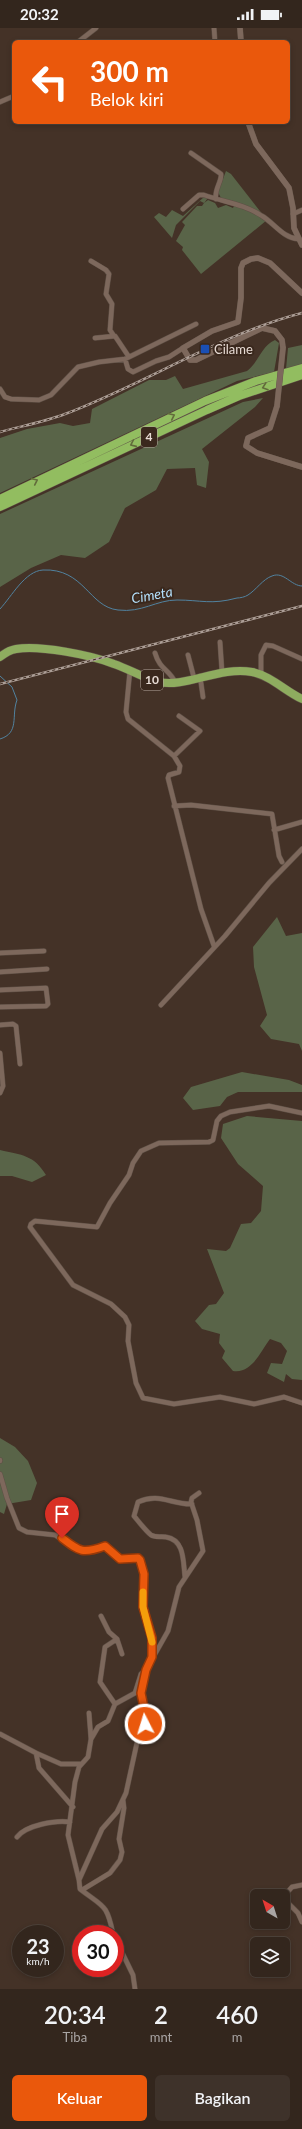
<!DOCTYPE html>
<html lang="id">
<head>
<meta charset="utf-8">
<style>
  :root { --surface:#33261d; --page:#3e322a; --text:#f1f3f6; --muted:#a9a5a4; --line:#4e433b; --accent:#ea580c }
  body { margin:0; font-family:Lato,sans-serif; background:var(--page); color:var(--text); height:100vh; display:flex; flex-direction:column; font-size:15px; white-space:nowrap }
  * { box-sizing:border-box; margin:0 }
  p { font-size:13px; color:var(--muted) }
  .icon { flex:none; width:22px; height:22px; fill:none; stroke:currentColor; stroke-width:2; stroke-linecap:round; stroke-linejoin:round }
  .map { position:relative; height:1961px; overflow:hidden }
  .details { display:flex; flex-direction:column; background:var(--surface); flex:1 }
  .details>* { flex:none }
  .top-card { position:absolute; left:12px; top:12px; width:278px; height:84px; border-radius:6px; box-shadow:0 2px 6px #0003,0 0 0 1px var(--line); background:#ea580c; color:#fff; overflow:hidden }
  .needle { width:26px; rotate:321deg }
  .controls { position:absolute; left:250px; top:1861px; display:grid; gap:8px }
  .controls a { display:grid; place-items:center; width:40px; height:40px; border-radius:6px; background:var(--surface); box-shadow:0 2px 6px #0003,0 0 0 1px var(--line); font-size:20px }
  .speed { position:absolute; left:12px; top:1897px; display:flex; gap:8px; font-size:20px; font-weight:700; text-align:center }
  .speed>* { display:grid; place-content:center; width:52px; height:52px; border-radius:50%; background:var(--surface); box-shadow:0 2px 6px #0003,0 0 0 1px var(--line); line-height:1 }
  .speed small { font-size:10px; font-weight:400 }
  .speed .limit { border:6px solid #d22; background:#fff; color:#111 }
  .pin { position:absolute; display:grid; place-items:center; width:34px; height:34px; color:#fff; margin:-41px -17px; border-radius:50% 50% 50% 0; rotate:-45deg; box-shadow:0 0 4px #0007 }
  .pin .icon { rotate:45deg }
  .me { position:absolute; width:44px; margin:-22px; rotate:355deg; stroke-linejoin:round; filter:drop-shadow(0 0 3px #0008) }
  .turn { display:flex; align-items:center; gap:14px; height:84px; padding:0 12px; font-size:18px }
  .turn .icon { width:52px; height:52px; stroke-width:2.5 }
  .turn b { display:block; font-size:28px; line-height:34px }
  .eta { display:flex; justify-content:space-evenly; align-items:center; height:68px; text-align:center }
  .eta b { font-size:24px; font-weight:600; line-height:28px }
  .button { display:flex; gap:8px; margin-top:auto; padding:8px 12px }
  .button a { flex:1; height:46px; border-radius:6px; background:var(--accent); color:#fff; font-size:16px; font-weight:600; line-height:46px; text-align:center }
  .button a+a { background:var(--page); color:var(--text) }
  .status { display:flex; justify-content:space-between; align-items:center; height:28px; padding:0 20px; background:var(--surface); direction:ltr }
  .status svg { height:11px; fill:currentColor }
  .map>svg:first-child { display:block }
  .green { fill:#596448 }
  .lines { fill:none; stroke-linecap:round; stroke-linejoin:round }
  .stream { stroke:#51829f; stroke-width:1 }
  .minor-casing { stroke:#5f5046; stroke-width:5.5 }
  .tertiary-casing { stroke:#5f5046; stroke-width:6 }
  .trunk-casing { stroke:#5f5046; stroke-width:9 }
  .motorway-casing { stroke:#5f5046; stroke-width:9 }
  .minor { stroke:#7d685c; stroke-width:4.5 }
  .tertiary { stroke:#7d685c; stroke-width:5.5 }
  .trunk { stroke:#8eac5f; stroke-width:8 }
  .motorway { stroke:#92bd60; stroke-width:8 }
  .rail-casing { stroke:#ac9e96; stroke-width:2.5 }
  .rail { stroke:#3a281d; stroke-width:1; stroke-dasharray:3; stroke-linecap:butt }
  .tertiary-bridge-casing { stroke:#5f5046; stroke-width:6; stroke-linecap:butt }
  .tertiary-bridge { stroke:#7d685c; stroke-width:5.5 }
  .oneway { stroke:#626b3b }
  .route-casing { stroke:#983908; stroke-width:10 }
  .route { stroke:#ea580c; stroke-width:7 }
  .slow { stroke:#f59e0b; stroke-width:7 }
  .transit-dot { fill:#1a4fb4; stroke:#3a281d; stroke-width:1.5 }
  .labels { text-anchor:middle; stroke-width:4; stroke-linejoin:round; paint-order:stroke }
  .shield { fill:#3a281d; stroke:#b3a59d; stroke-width:1 }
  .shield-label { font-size:12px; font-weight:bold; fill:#e7dbd4 }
  .poi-label { font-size:13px; fill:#e7dbd4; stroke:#3a281d; text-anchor:start }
  .water-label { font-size:14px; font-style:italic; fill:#b3dffb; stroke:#3a281d }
</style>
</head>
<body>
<div class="status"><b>20:32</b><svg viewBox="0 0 49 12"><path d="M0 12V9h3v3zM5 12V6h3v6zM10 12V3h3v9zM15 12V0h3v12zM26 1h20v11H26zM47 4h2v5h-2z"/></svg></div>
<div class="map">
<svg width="302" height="1961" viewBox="0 0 302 1961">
  <rect width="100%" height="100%" fill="#443227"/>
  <path class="green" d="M226 143 231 146 267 192 201 246 182 222 183 219 176 213 185 197 182 194 197 178H202L204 175 200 173 176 197 172 210 154 189 159 185 166 189 172 182 183 188 204 169 208 170 204 175 208 172 215 175 218 180 226 177 233 180 235 176 221 170 218 164Z
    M275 312 279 315 274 344 237 353 0 465V410L27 401 60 395 73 398 90 395 92 381 149 352H166L175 348 183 361 247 343C259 334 261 318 275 312Z
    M302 317V336L286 341 288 320Z
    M263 370 255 379 202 421 209 434 206 460 197 457 195 440 167 441 156 462 125 480 109 514 85 530 61 527 31 540 0 559V486L243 374Z
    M277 889 286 908 302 905V1023L299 1016 271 1011 260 998 267 987 254 939 253 919Z
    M242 1044 289 1052 302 1057V1064H238L227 1069 220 1078 193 1082 183 1070 191 1059Z
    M247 1088 302 1093V1352L292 1351 286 1346 284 1354 267 1345 271 1335 282 1336 287 1323 281 1315 270 1311C260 1324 252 1346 233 1343L222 1330 225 1323 219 1315 220 1306 202 1301 195 1293 209 1277 216 1276 224 1265 207 1221 226 1223 230 1220 241 1196 251 1195 261 1183 263 1158 238 1136 221 1110 223 1096Z
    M0 1122C22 1127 34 1127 46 1147L32 1154 12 1148H0Z
    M0 1410 15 1419 28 1433 37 1455 31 1472 7 1476 4 1486 0 1484Z"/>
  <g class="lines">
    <path class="stream" d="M0 581C12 568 25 543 43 542 84 540 89 579 118 582 142 585 156 572 177 572 201 572 211 577 237 570 240 570 245 569 248 567 256 562 263 551 272 548 284 543 291 558 302 558
      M0 648 12 659 17 672C11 688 20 705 0 711"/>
    <g class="minor-casing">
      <path id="minor" d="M214 0 215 14
        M78 14 96 0
        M0 74 14 68
        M191 125 221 146C222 154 214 161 216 171
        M183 181 199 167H204C224 174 244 176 262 188 274 195 283 210 298 211
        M293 186 302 182
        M91 233 106 242 109 246 106 266 112 276 110 302 114 308
        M95 310 115 308 129 329
        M125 331 128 341 133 344 156 333 169 329 183 320
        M0 361 5 369 11 371 39 372 51 367 78 339 99 334 125 331 196 296
        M220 614 222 644
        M155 625C160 642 169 641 175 654
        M188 627 194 650
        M130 642 126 684 128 691 174 728 180 738 179 744 169 747 168 750 201 881 214 918
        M261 646V627L266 617 273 618 302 631
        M200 648 203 669
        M174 728 200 703 179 688
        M174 778 191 777 272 786 279 828 282 834
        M274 802 302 794
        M0 925 44 923
        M0 944 47 941
        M0 962 46 960 48 976 46 978 0 979
        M161 977 225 908 269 855 302 821
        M0 997 13 996 16 998 20 1036
        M0 1025 3 1058 0 1065
        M302 1085 269 1078 230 1084 221 1088 217 1093 213 1112 209 1114 159 1115 141 1123 133 1135 129 1147 110 1175 97 1199 35 1193 31 1196 30 1199 73 1257 111 1276 125 1289 129 1297 128 1313 136 1355 143 1370 174 1376 220 1369 254 1376 284 1369 302 1375
        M0 1432V1433
        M0 1446 7 1470 19 1500 27 1504 55 1507 76 1521 84 1524 105 1519 120 1531 138 1530 141 1531 144 1546 143 1579 152 1610V1629
        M185 1549C183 1534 185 1512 166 1509 161 1508 156 1510 151 1507 145 1502 139 1494 134 1488L138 1474C159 1464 172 1477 192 1476
        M101 1588 109 1604 117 1611 105 1619 100 1654 115 1676
        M117 1611 122 1626
        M0 1706 36 1725 39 1740 73 1779
        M91 1711 98 1699 108 1693 115 1676 135 1665 141 1646 146 1642
        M36 1725 61 1736H81
        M17 1809C26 1797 56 1792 70 1794
        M79 1852 68 1807 75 1754 79 1739 88 1729 91 1711 89 1685
        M302 1857 292 1859 284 1868 289 1876 298 1885 302 1894
        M82 1862 110 1845 120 1832 122 1824 119 1811 124 1780 123 1772
        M113 1906C107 1875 103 1879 80 1861L79 1852 102 1801 117 1784 126 1765 138 1710 146 1689 141 1671 146 1642 168 1603 179 1559 203 1523 197 1492 191 1474 192 1470 199 1465
        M115 1910 133 1947 135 1961"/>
    </g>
    <g class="tertiary-casing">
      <path id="tertiary" d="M240 0 241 14
        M248 94 256 116 289 160 293 180 294 200 302 217
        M283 320 282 312 275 303 262 300 196 332H190L183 320 212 303 238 294 241 270V240L243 235 251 231 258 230 270 235 302 265
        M277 378 270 400 248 410 246 418 257 425 302 439"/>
    </g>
    <g class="trunk-casing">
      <path id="trunk" d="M0 629C5 625 10 622 16 621 40 617 91 627 114 636 129 641 143 650 159 654 185 660 220 638 252 644 271 648 285 663 302 671"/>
    </g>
    <g class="motorway-casing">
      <path id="motorway" d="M0 471 205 373 256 353 302 340
        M0 479 207 382 239 368 302 347"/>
    </g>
    <use href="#minor" class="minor"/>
    <use href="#tertiary" class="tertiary"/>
    <use href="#trunk" class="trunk"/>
    <use href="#motorway" class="motorway"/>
    <g class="rail-casing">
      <path id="rail" d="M0 404C22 398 44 394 65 386 145 356 218 307 302 285
        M0 656 302 578"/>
    </g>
    <use href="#rail" class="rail"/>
    <g class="tertiary-bridge-casing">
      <path id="tertiary-bridge" d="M277 378 283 320"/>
    </g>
    <use href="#tertiary-bridge" class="tertiary-bridge"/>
  </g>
  <defs><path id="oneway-chevron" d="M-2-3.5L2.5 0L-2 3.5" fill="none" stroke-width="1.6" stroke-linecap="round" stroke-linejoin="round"/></defs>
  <g class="oneway">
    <use href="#oneway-chevron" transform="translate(265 359) rotate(161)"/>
    <use href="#oneway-chevron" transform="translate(172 388) rotate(-25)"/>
    <use href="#oneway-chevron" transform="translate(133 416) rotate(156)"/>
    <use href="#oneway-chevron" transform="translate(35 453) rotate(-25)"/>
  </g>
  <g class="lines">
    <g class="route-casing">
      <path id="route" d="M62 1510C80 1524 83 1526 105 1518L120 1531 138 1530 140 1532 144 1546 143 1579 152 1610V1629L146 1642 141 1665 146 1689 145 1696"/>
    </g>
    <use href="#route" class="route"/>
    <path class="slow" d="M143 1564V1579L152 1614"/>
  </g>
  <rect class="transit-dot" x="200" y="316" width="10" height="10" rx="2"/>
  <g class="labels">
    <g class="shield">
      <rect x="141" y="399" width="16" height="20" rx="3"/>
      <rect x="141" y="642" width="22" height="20" rx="3"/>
    </g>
    <g class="shield-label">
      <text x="149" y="413">4</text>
      <text x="152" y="656">10</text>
    </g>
    <g class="poi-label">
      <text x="214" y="326">Cilame</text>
    </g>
    <g class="water-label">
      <text transform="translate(152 567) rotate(-10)" y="5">Cimeta</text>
    </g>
  </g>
</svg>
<div class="controls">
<a><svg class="needle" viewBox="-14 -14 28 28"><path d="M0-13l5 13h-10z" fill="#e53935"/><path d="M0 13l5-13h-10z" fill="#a9a5a4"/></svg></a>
<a><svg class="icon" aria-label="layers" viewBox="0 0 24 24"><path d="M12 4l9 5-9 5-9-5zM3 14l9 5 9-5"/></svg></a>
</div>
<div class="speed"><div>23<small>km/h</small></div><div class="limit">30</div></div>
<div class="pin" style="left:62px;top:1510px;background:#d93025"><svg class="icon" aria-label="arrive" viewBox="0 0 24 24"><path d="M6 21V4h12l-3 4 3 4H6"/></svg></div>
<svg class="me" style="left:145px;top:1696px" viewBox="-20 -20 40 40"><circle r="17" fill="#ea580c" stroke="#fff" stroke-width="3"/><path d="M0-11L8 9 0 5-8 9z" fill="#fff"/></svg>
<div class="top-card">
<div class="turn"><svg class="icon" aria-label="left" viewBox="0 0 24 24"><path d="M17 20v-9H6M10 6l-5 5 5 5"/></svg><div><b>300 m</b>Belok kiri</div></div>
</div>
</div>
<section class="details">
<div class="eta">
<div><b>20:34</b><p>Tiba</p></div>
<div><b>2</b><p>mnt</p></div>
<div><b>460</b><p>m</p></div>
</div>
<div class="button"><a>Keluar</a><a>Bagikan</a></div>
</section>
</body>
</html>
